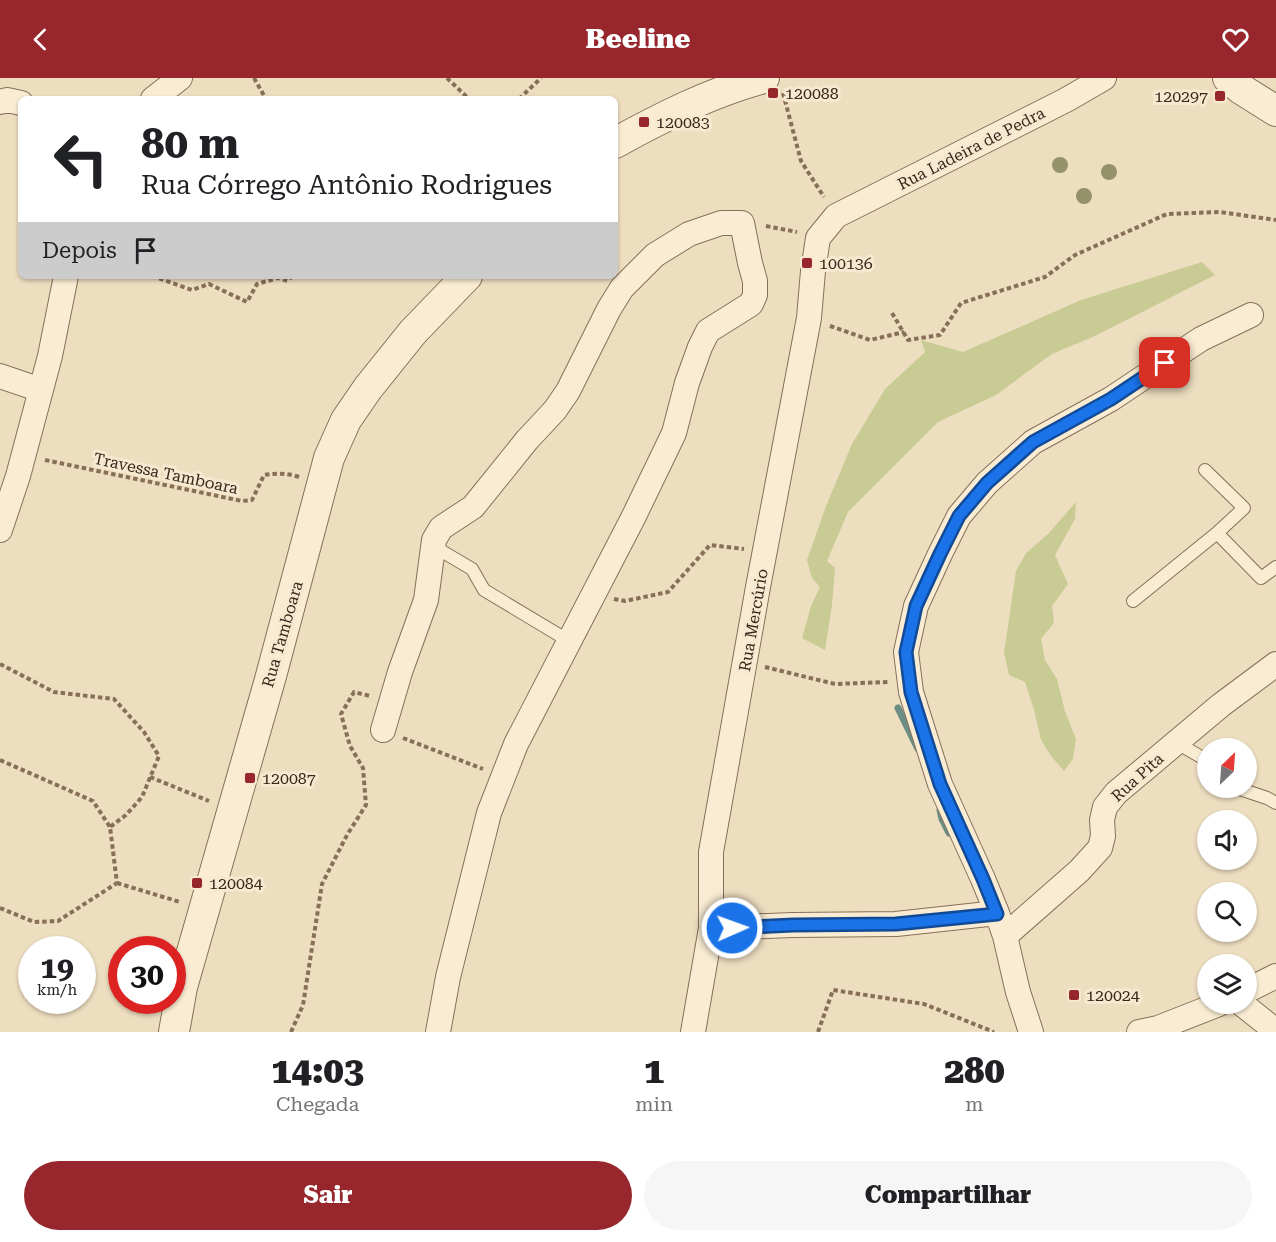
<!DOCTYPE html>
<html lang="pt">
<head>
<meta charset="utf-8">
<style>
  :root { --surface:#fff; --page:#f6f6f6; --text:#202124; --muted:#757577; --accent:#97272d }
  body { margin:0; font-family:"Roboto Serif",serif; background:var(--page); color:var(--text); height:100vh; display:flex; flex-direction:column; font-size:22px; white-space:nowrap }
  * { box-sizing:border-box; margin:0 }
  p { font-size:20px; color:var(--muted) }
  .icon { flex:none; width:33px; height:33px; fill:none; stroke:currentColor; stroke-width:2; stroke-linecap:round; stroke-linejoin:round }
  .map { position:relative; height:954px; overflow:hidden }
  .side { display:flex; flex-direction:column; background:var(--surface); flex:1 }
  .side>* { flex:none }
  .banner { position:absolute; left:18px; top:18px; width:600px; height:183px; border-radius:9px; box-shadow:0 2px 4px #0004; background:#fff; color:var(--text); overflow:hidden }
  .needle { width:39px; rotate:25deg }
  .buttons { position:absolute; left:1197px; top:660px; display:grid; gap:12px }
  .buttons a { display:grid; place-items:center; width:60px; height:60px; border-radius:50%; background:var(--surface); box-shadow:0 2px 4px #0004; font-size:30px }
  .speed { position:absolute; left:18px; top:858px; display:flex; gap:12px; font-size:30px; font-weight:700; text-align:center }
  .speed>* { display:grid; place-content:center; width:78px; height:78px; border-radius:50%; background:var(--surface); box-shadow:0 2px 4px #0004; line-height:1 }
  .speed small { font-size:15px; font-weight:400 }
  .speed .limit { border:9px solid #d22; background:#fff; color:#111 }
  .pin { position:absolute; display:grid; place-items:center; width:51px; height:51px; color:#fff; margin:-26px; border-radius:12px; box-shadow:0 3px 9px #0006 }
  .me { position:absolute; width:66px; margin:-33px; rotate:88deg; stroke-linejoin:round; filter:drop-shadow(0 0 4px #0008) }
  .turn { display:flex; align-items:center; gap:21px; height:126px; padding:0 24px; font-size:27px }
  .turn .icon { width:78px; height:78px; stroke-width:2.5 }
  .turn b { display:block; font-size:42px; line-height:51px }
  .then { display:flex; align-items:center; height:57px; padding:0 24px; background:#0003; gap:12px; font-size:22px }
  .eta { display:flex; justify-content:space-evenly; align-items:center; height:102px; text-align:center }
  .eta b { font-size:36px; font-weight:800; line-height:42px }
  .action { display:flex; gap:12px; margin-top:auto; padding:12px 24px }
  .action a { flex:1; height:69px; border-radius:36px; background:var(--accent); color:#fff; font-size:24px; font-weight:800; line-height:69px; text-align:center }
  .action a+a { background:var(--page); color:var(--text) }
  header { display:flex; justify-content:space-between; align-items:center; height:78px; padding:0 24px; background:var(--accent); color:#fff; font-size:27px; font-weight:800 }
  .map>svg:first-child { display:block }
  .green { fill:#c8cc94 }
  .lines { fill:none; stroke-linecap:round; stroke-linejoin:round }
  .stream { stroke:#6a8e83; stroke-width:7 }
  .service-casing { stroke:#876f58; stroke-width:14 }
  .minor-casing { stroke:#876f58; stroke-width:26 }
  .tertiary-casing { stroke:#876f58; stroke-width:32 }
  .path { stroke:#876f58; stroke-width:4; stroke-dasharray:4.5 3; stroke-linecap:butt }
  .service { stroke:#f9ecd3; stroke-width:12 }
  .minor { stroke:#f9ecd3; stroke-width:24 }
  .tertiary { stroke:#f9ecd3; stroke-width:30 }
  .tree { fill:#93926a }
  .route-casing { stroke:#114b97; stroke-width:15 }
  .route { stroke:#1a73e8; stroke-width:10 }
  .poi-dot { fill:#97272d; stroke:#f6e9d0; stroke-width:2 }
  .labels { text-anchor:middle; stroke-width:6; stroke-linejoin:round; paint-order:stroke }
  .poi-label { font-size:16px; fill:#37281c; stroke:#f6e9d0; text-anchor:start }
  .street-label { font-size:16px; fill:#37281c; stroke:#f6e9d0 }
</style>
</head>
<body>
<header><svg class="icon" aria-label="back" viewBox="0 0 24 24"><path d="M15 5l-7 7 7 7"/></svg>Beeline<svg class="icon" aria-label="heart" viewBox="0 0 24 24"><path d="M12 20l-8-8c-3-5 5-10 8-4 3-6 11-1 8 4z"/></svg></header>
<div class="map">
<svg width="1276" height="954" viewBox="0 0 1276 954">
  <rect width="100%" height="100%" fill="#eedec0"/>
  <path class="green" d="M1202 184 1215 197 1095 258 1052 276 996 317 938 344 848 434 827 483 835 490 832 527 825 572 802 560 811 528 820 509 812 500 807 482 826 428 852 366 885 311 925 274 921 262 963 274 1081 222Z
    M1076 424 1075 441 1055 477 1068 506 1052 528 1054 545 1041 561 1045 582 1057 601 1065 633 1076 661 1073 681 1064 693 1051 678 1041 662 1034 632 1025 604 1009 597 1004 575 1016 493 1026 475 1048 456Z"/>
  <g class="lines">
    <path class="stream" d="M898 630 918 671
      M940 732 942 741 949 755"/>
    <g class="service-casing">
      <path id="service" d="M1205 392 1244 430 1217 455 1261 500 1276 489
        M433 468 472 491 484 512 569 563
        M1133 523 1217 455
        M1177 665 1208 683
        M1237 710 1267 720 1276 725"/>
    </g>
    <g class="minor-casing">
      <path id="minor" d="M153 21 180 0
        M0 24 7 22 21 25
        M0 298 41 312
        M0 452 18 398 50 278 66 198
        M383 652 400 594 426 522 434 462 441 450 473 429 527 362 555 332 568 313 609 231 622 210 655 177 689 156 721 145H742L750 185 755 203V217L751 226 708 253 700 269 687 305 674 355 633 440 516 666 489 735 448 899 438 954
        M711 850 793 847 896 846 997 835
        M1005 858 1079 793 1100 770 1103 758 1102 742 1105 729 1116 715 1221 627 1276 586
        M1246 913 1276 898
        M1242 926 1276 953
        M693 954 711 850V774L758 509 809 240 813 193 818 160 836 138 1066 22 1104 0
        M1031 954 1018 914 1005 858 997 835 983 801 940 706 911 614 906 574 916 528 940 476 959 438 987 405 1033 364 1111 321 1201 261 1251 237
        M1139 954 1158 950 1219 926"/>
    </g>
    <g class="tertiary-casing">
      <path id="tertiary" d="M1228 0 1241 11 1276 33
        M615 65C662 39 712 14 764 0
        M174 954 182 909 271 598 329 380 346 342 368 310 413 254 467 198"/>
    </g>
    <path class="path" d="M254 0 266 21
      M447 0 469 21
      M783 15 801 83 824 119
      M519 21 541 0
      M766 148 797 154
      M152 198 192 212 209 206 247 224 257 206 278 200 288 203 292 198
      M892 235 908 262 940 257 961 225 1045 199 1075 177 1167 136 1220 134 1276 142
      M830 248 870 262 904 254
      M45 382 242 423 252 422 264 397C276 395 287 395 299 399
      M614 521 625 523 668 514 710 467 744 471
      M0 586 54 614 114 621 144 654 159 678 142 719 126 737 110 749
      M765 589 835 606 888 604
      M403 660 483 691
      M0 682 93 723 110 749 117 805
      M150 699 209 723
      M117 805 180 824
      M0 830 34 844 58 843 117 805
      M291 954 303 927 322 806 347 757 366 727 363 690 350 668 341 636 354 614 370 618
      M818 954 833 912 924 926 994 954"/>
    <use href="#service" class="service"/>
    <use href="#minor" class="minor"/>
    <use href="#tertiary" class="tertiary"/>
  </g>
  <g class="tree">
    <circle cx="1060" cy="87" r="8"/>
    <circle cx="1109" cy="94" r="8"/>
    <circle cx="1084" cy="118" r="8"/>
  </g>
  <g class="lines">
    <g class="route-casing">
      <path id="route" d="M732 850 793 847 896 846 997 836 983 801 940 706 911 614 906 574 916 528 940 476 959 438 987 405 1033 364 1111 321 1165 285"/>
    </g>
    <use href="#route" class="route"/>
  </g>
  <g class="poi-dot">
    <rect x="767" y="9" width="12" height="12" rx="3"/>
    <rect x="1214" y="12" width="12" height="12" rx="3"/>
    <rect x="638" y="38" width="12" height="12" rx="3"/>
    <rect x="801" y="179" width="12" height="12" rx="3"/>
    <rect x="244" y="694" width="12" height="12" rx="3"/>
    <rect x="191" y="799" width="12" height="12" rx="3"/>
    <rect x="1068" y="911" width="12" height="12" rx="3"/>
  </g>
  <g class="labels">
    <g class="poi-label">
      <text x="785" y="21">120088</text>
      <text x="1208" y="24" text-anchor="end">120297</text>
      <text x="656" y="50">120083</text>
      <text x="819" y="191">100136</text>
      <text x="262" y="706">120087</text>
      <text x="209" y="811">120084</text>
      <text x="1086" y="923">120024</text>
    </g>
    <g class="street-label">
      <text transform="translate(971 70) rotate(-27)" y="6">Rua Ladeira de Pedra</text>
      <text transform="translate(166 395) rotate(12)" y="6">Travessa Tamboara</text>
      <text transform="translate(753 542) rotate(-80)" y="6">Rua Mercúrio</text>
      <text transform="translate(282 556) rotate(-74)" y="6">Rua Tamboara</text>
      <text transform="translate(1137 699) rotate(-42)" y="6">Rua Pita</text>
    </g>
  </g>
</svg>
<div class="buttons">
<a><svg class="needle" viewBox="-14 -14 28 28"><path d="M0-13l5 13h-10z" fill="#e53935"/><path d="M0 13l5-13h-10z" fill="#757577"/></svg></a>
<a><svg class="icon" aria-label="sound" viewBox="0 0 24 24"><path d="M4 9h4l5-4v14l-5-4H4zM17 9q2 3 0 6"/></svg></a>
<a><svg class="icon" aria-label="search" viewBox="0 0 24 24"><circle cx="10" cy="10" r="6"/><path d="M15 15l6 6"/></svg></a>
<a><svg class="icon" aria-label="layers" viewBox="0 0 24 24"><path d="M12 4l9 5-9 5-9-5zM3 14l9 5 9-5"/></svg></a>
</div>
<div class="speed"><div>19<small>km/h</small></div><div class="limit">30</div></div>
<div class="pin" style="left:1165px;top:285px;background:#d93025"><svg class="icon" aria-label="arrive" viewBox="0 0 24 24"><path d="M6 21V4h12l-3 4 3 4H6"/></svg></div>
<svg class="me" style="left:732px;top:850px" viewBox="-20 -20 40 40"><circle r="17" fill="#1a73e8" stroke="#fff" stroke-width="3"/><path d="M0-11L8 9 0 5-8 9z" fill="#fff"/></svg>
<div class="banner">
<div class="turn"><svg class="icon" aria-label="left" viewBox="0 0 24 24"><path d="M17 20v-9H6M10 6l-5 5 5 5"/></svg><div><b>80 m</b>Rua Córrego Antônio Rodrigues</div></div>
<div class="then">Depois<svg class="icon" aria-label="arrive" viewBox="0 0 24 24"><path d="M6 21V4h12l-3 4 3 4H6"/></svg></div>
</div>
</div>
<section class="side">
<div class="eta">
<div><b>14:03</b><p>Chegada</p></div>
<div><b>1</b><p>min</p></div>
<div><b>280</b><p>m</p></div>
</div>
<div class="action"><a>Sair</a><a>Compartilhar</a></div>
</section>
</body>
</html>
